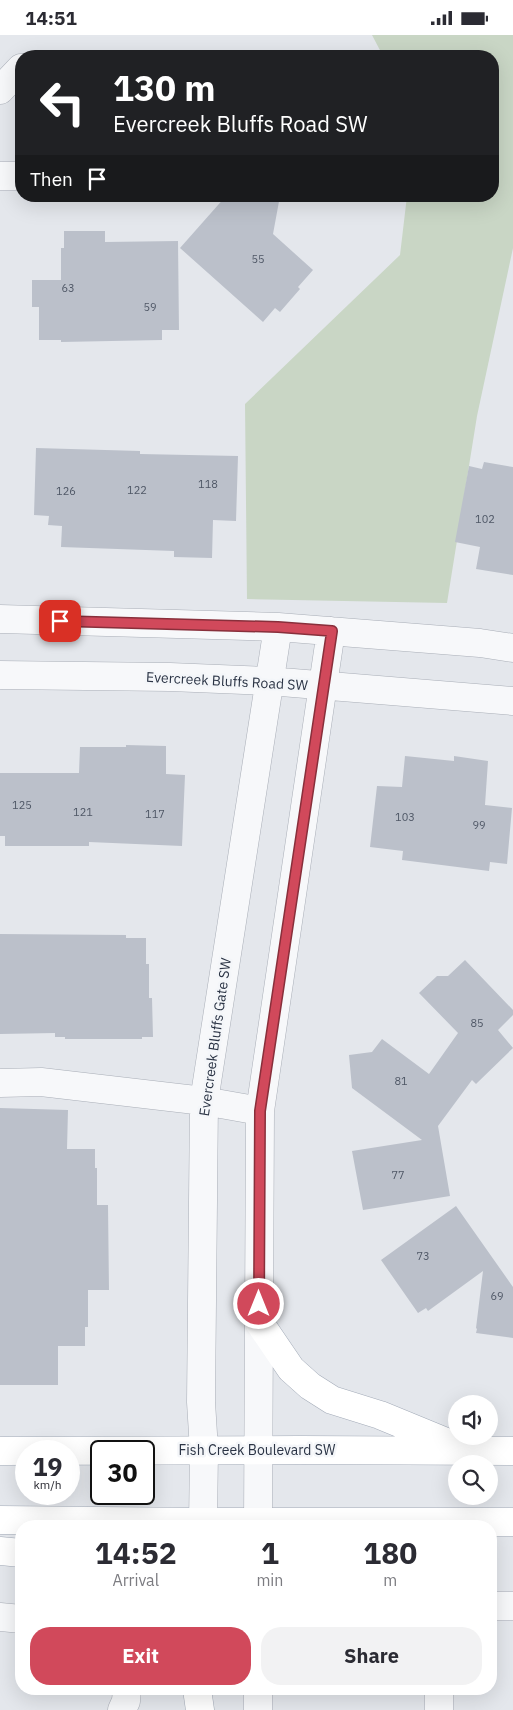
<!DOCTYPE html>
<html lang="en">
<head>
<meta charset="utf-8">
<style>
  :root { --surface:#fff; --page:#f2f2f3; --text:#2b2b33; --muted:#7c7c81; --accent:#d1495b }
  body { margin:0; font-family:"IBM Plex Sans",sans-serif; background:var(--page); color:var(--text); height:100vh; display:flex; flex-direction:column; font-size:19px; white-space:nowrap }
  * { box-sizing:border-box; margin:0 }
  p { font-size:16px; color:var(--muted) }
  .icon { flex:none; width:28px; height:28px; fill:none; stroke:currentColor; stroke-width:2; stroke-linecap:round; stroke-linejoin:round }
  .map { position:relative; flex:1; overflow:hidden }
  .side { position:absolute; left:15px; top:1485px; width:482px; height:175px; display:flex; flex-direction:column; background:var(--surface); border-radius:20px; box-shadow:0 5px 20px #0002 }
  .side>* { flex:none }
  .top-card { position:absolute; left:15px; top:15px; width:484px; height:152px; border-radius:20px; box-shadow:0 5px 20px #0002; background:#202124; color:#fff; overflow:hidden }
  .buttons { position:absolute; left:448px; top:1360px; display:grid; gap:10px }
  .buttons a { display:grid; place-items:center; width:50px; height:50px; border-radius:50%; background:var(--surface); box-shadow:0 5px 20px #0002; font-size:25px }
  .speed { position:absolute; left:15px; top:1405px; display:flex; gap:10px; font-size:25px; font-weight:700; text-align:center }
  .speed>* { display:grid; place-content:center; width:65px; height:65px; border-radius:50%; background:var(--surface); box-shadow:0 5px 20px #0002; line-height:1 }
  .speed small { font-size:12px; font-weight:400 }
  .speed .limit { border:2px solid #111; border-radius:8px; background:#fff; color:#111 }
  .pin { position:absolute; display:grid; place-items:center; width:42px; height:42px; color:#fff; margin:-21px; border-radius:10px; box-shadow:0 2px 8px #0006 }
  .me { position:absolute; width:55px; margin:-28px; rotate:0deg; stroke-linejoin:round; filter:drop-shadow(0 0 4px #0008) }
  .turn { display:flex; align-items:center; gap:18px; height:105px; padding:0 15px; font-size:22px }
  .turn .icon { width:65px; height:65px; stroke-width:2.5 }
  .turn b { display:block; font-size:35px; line-height:42px }
  .then { display:flex; align-items:center; height:48px; padding:0 15px; background:#0003; gap:10px; font-size:19px }
  .eta { display:flex; justify-content:space-evenly; align-items:center; height:85px; text-align:center }
  .eta b { font-size:30px; font-weight:800; line-height:35px }
  .button { display:flex; gap:10px; margin-top:auto; padding:10px 15px }
  .button a { flex:1; height:58px; border-radius:20px; background:var(--accent); color:#fff; font-size:20px; font-weight:800; line-height:58px; text-align:center }
  .button a+a { background:var(--page); color:var(--text) }
  .status { display:flex; justify-content:space-between; align-items:center; height:35px; padding:0 25px; background:var(--surface); direction:ltr }
  .status svg { height:14px; fill:currentColor }
  .map>svg:first-child { display:block }
  .green { fill:#c9d6c5 }
  .building { fill:#bbc0ca }
  .lines { fill:none; stroke-linecap:round; stroke-linejoin:round }
  .minor-casing { stroke:#a9aeb7; stroke-width:29 }
  .major-casing { stroke:#a3abb8; stroke-width:29 }
  .minor { stroke:#f7f8fa; stroke-width:28 }
  .major { stroke:#fff; stroke-width:28 }
  .route-casing { stroke:#882f3b; stroke-width:12 }
  .route { stroke:#d1495b; stroke-width:9 }
  .labels { text-anchor:middle; stroke-width:5; stroke-linejoin:round; paint-order:stroke }
  .number-label { font-size:11px; fill:#4f5766 }
  .street-label { font-size:14px; fill:#2b3445; stroke:#f4f6f9 }
</style>
</head>
<body>
<div class="status"><b>14:51</b><svg viewBox="0 0 49 12"><path d="M0 12V9h3v3zM5 12V6h3v6zM10 12V3h3v9zM15 12V0h3v12zM26 1h20v11H26zM47 4h2v5h-2z"/></svg></div>
<div class="map">
<svg width="513" height="1675" viewBox="0 0 513 1675">
  <rect width="100%" height="100%" fill="#e4e7ec"/>
  <path class="green" d="M372 0H513V213L477 381 447 568 247 564 245 369 400 220 407 161H492V21H383Z"/>
  <path class="building" d="M226 161H280L273 199 313 235 298 252 300 254 280 277 275 273 263 287 180 213Z
    M64 196H105V207L178 206 179 295H162V305L61 307V305H39V272H32V245H61V213H64Z
    M36 413 140 416V419L238 421 236 486 213 485 212 523 174 522V516L61 512 62 491 48 490 49 481 34 480Z
    M484 427 513 432V540L476 534 480 512 455 507 469 431 482 434Z
    M126 710 166 711V739L185 740 182 811 89 807V811H5V801H0V738H79L80 712H126Z
    M405 721 454 726V721L488 726 485 770 512 773 507 829 490 827 489 836 402 825 403 816 370 812 377 751 402 752Z
    M0 899 126 900V903H146V929H149V963H152L153 1002H142V1004H65V1002H55V998L0 999Z
    M465 925 513 975V980L498 995 513 1013 476 1049 472 1045 438 1091 450 1161 363 1175 352 1116 422 1105 352 1053 349 1020 372 1017 382 1004 429 1039 458 998 419 958 437 941H448Z
    M0 1073 68 1075 67 1114H95V1133H97V1170H108L109 1255H88V1292H85V1311H58V1350H0Z
    M456 1171 513 1252V1303L476 1298 477 1294 476 1293 483 1236 428 1276 426 1273 418 1278 381 1225Z"/>
  <g class="lines">
    <g class="minor-casing">
      <path id="minor" d="M0 55 21 33
        M0 141H21
        M0 584 278 592 480 608 513 613
        M0 640 170 642 269 646 513 666
        M0 1048 41 1047 204 1066 260 1076
        M203 1491 204 1415 201 1367 204 1066 278 592
        M258 1491 260 1076 331 596
        M491 1571H513
        M0 1582 21 1584
        M258 1654V1675
        M439 1654V1675
        M122 1675 126 1666 127 1654"/>
    </g>
    <g class="major-casing">
      <path id="major" d="M259 1287 291 1334 310 1351 332 1365 380 1380 453 1410
        M0 1416 300 1415 513 1416
        M0 1485 203 1487H513
        M0 1516 21 1518
        M197 1654 200 1675"/>
    </g>
    <use href="#minor" class="minor"/>
    <use href="#major" class="major"/>
  </g>
  <g class="lines">
    <g class="route-casing">
      <path id="route" d="M60 586 278 592 332 596 260 1076 259 1269"/>
    </g>
    <use href="#route" class="route"/>
  </g>
  <g class="labels">
    <g class="number-label">
      <text x="258" y="228">55</text>
      <text x="68" y="257">63</text>
      <text x="150" y="276">59</text>
      <text x="208" y="453">118</text>
      <text x="137" y="459">122</text>
      <text x="66" y="460">126</text>
      <text x="485" y="488">102</text>
      <text x="22" y="774">125</text>
      <text x="83" y="781">121</text>
      <text x="155" y="783">117</text>
      <text x="405" y="786">103</text>
      <text x="479" y="794">99</text>
      <text x="477" y="992">85</text>
      <text x="401" y="1050">81</text>
      <text x="398" y="1144">77</text>
      <text x="423" y="1225">73</text>
      <text x="497" y="1265">69</text>
    </g>
    <g class="street-label">
      <text transform="translate(227 646) rotate(3)" y="5">Evercreek Bluffs Road SW</text>
      <text transform="translate(215 1002) rotate(-82)" y="5">Evercreek Bluffs Gate SW</text>
      <text x="257" y="1420">Fish Creek Boulevard SW</text>
    </g>
  </g>
</svg>
<div class="buttons">
<a><svg class="icon" aria-label="sound" viewBox="0 0 24 24"><path d="M4 9h4l5-4v14l-5-4H4zM17 9q2 3 0 6"/></svg></a>
<a><svg class="icon" aria-label="search" viewBox="0 0 24 24"><circle cx="10" cy="10" r="6"/><path d="M15 15l6 6"/></svg></a>
</div>
<div class="speed"><div>19<small>km/h</small></div><div class="limit">30</div></div>
<div class="pin" style="left:60px;top:586px;background:#d93025"><svg class="icon" aria-label="arrive" viewBox="0 0 24 24"><path d="M6 21V4h12l-3 4 3 4H6"/></svg></div>
<svg class="me" style="left:259px;top:1269px" viewBox="-20 -20 40 40"><circle r="17" fill="#d1495b" stroke="#fff" stroke-width="3"/><path d="M0-11L8 9 0 5-8 9z" fill="#fff"/></svg>
<div class="top-card">
<div class="turn"><svg class="icon" aria-label="left" viewBox="0 0 24 24"><path d="M17 20v-9H6M10 6l-5 5 5 5"/></svg><div><b>130 m</b>Evercreek Bluffs Road SW</div></div>
<div class="then">Then<svg class="icon" aria-label="arrive" viewBox="0 0 24 24"><path d="M6 21V4h12l-3 4 3 4H6"/></svg></div>
</div>
<section class="side">
<div class="eta">
<div><b>14:52</b><p>Arrival</p></div>
<div><b>1</b><p>min</p></div>
<div><b>180</b><p>m</p></div>
</div>
<div class="button"><a>Exit</a><a>Share</a></div>
</section>
</div>
</body>
</html>
